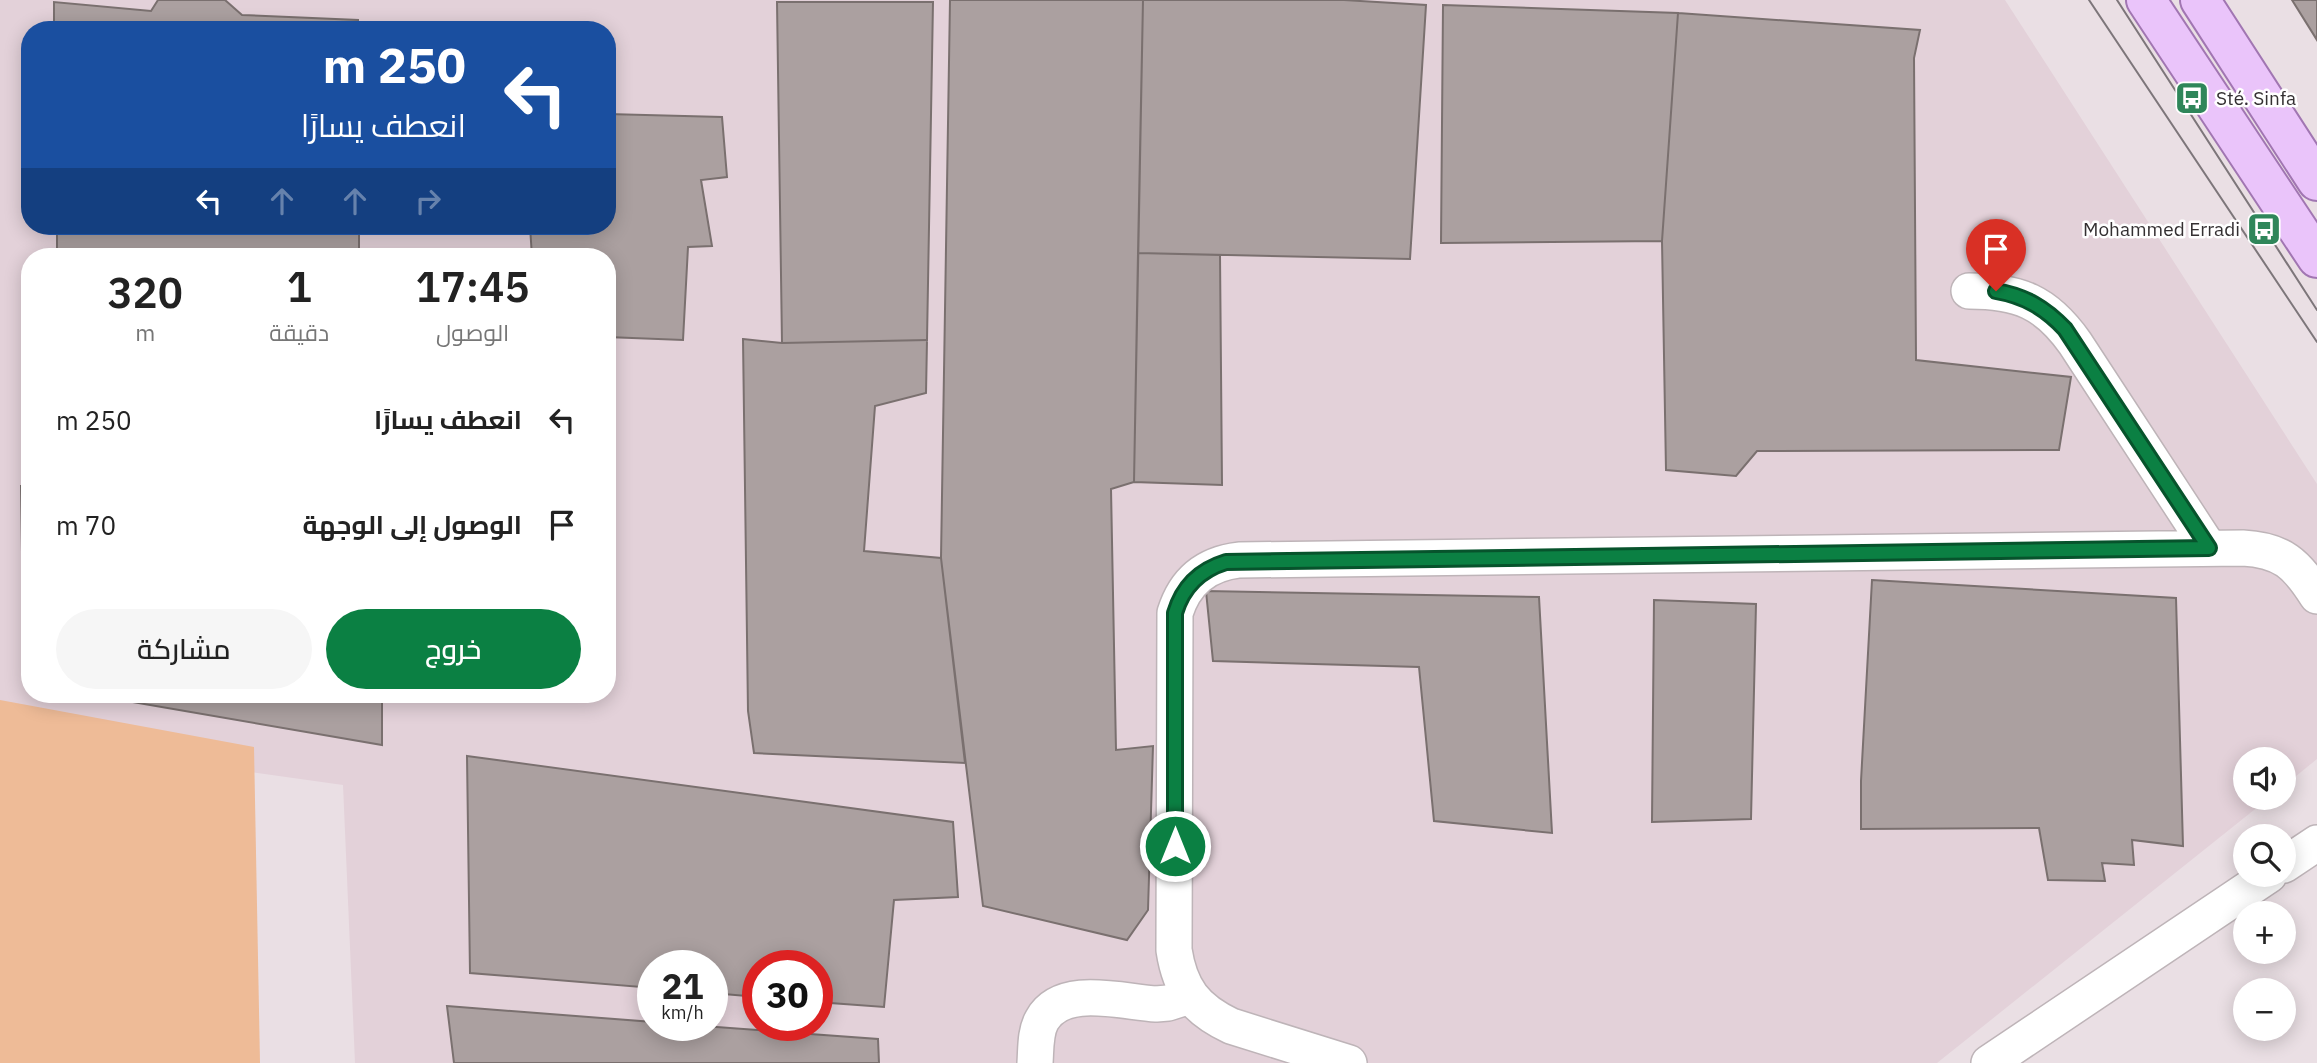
<!DOCTYPE html>
<html lang="ar">
<head>
<meta charset="utf-8">
<style>
  :root { --surface:#fff; --page:#f6f6f6; --text:#222; --muted:#767676; --accent:#0b8043 }
  body { margin:0; font-family:"IBM Plex Sans",Cairo,sans-serif; background:var(--page); color:var(--text); direction:rtl; height:100vh; display:flex; flex-direction:column; font-size:26px; white-space:nowrap }
  * { box-sizing:border-box; margin:0 }
  p { font-size:23px; color:var(--muted) }
  .icon { flex:none; width:38px; height:38px; fill:none; stroke:currentColor; stroke-width:2; stroke-linecap:round; stroke-linejoin:round }
  .map { position:relative; flex:1; overflow:hidden; direction:ltr }
  .drawer { position:absolute; left:21px; top:248px; width:595px; height:455px; display:flex; flex-direction:column; background:var(--surface); border-radius:28px; box-shadow:0 4px 18px #0003; direction:rtl }
  .drawer>* { flex:none }
  .guide { position:absolute; left:21px; top:21px; width:595px; height:214px; border-radius:28px; box-shadow:0 4px 18px #0003; direction:rtl; background:#1a4fa0; color:#fff; overflow:hidden }
  .controls { position:absolute; left:2233px; top:747px; display:grid; gap:14px }
  .controls a { display:grid; place-items:center; width:63px; height:63px; border-radius:50%; background:var(--surface); box-shadow:0 4px 18px #0003; font-size:35px }
  .speed { position:absolute; left:637px; top:950px; display:flex; gap:14px; font-size:35px; font-weight:700; text-align:center }
  .speed>* { display:grid; place-content:center; width:91px; height:91px; border-radius:50%; background:var(--surface); box-shadow:0 4px 18px #0003; line-height:1 }
  .speed small { font-size:18px; font-weight:400 }
  .speed .limit { border:10px solid #d22; background:#fff; color:#111 }
  .pin { position:absolute; display:grid; place-items:center; width:60px; height:60px; color:#fff; margin:-72px -30px; border-radius:50% 50% 50% 0; rotate:-45deg; box-shadow:0 0 7px #0007 }
  .pin .icon { rotate:45deg }
  .me { position:absolute; width:77px; margin:-38px; rotate:0deg; stroke-linejoin:round; filter:drop-shadow(0 0 5px #0008) }
  .turn { display:flex; align-items:center; gap:24px; height:147px; padding:0 35px; font-size:32px }
  .turn .icon { width:91px; height:91px; stroke-width:2.5 }
  .turn b { display:block; font-size:49px; line-height:60px }
  .lanes { display:flex; align-items:center; height:66px; padding:0 35px; background:#0003; justify-content:center; gap:35px; direction:ltr }
  .lanes .off { opacity:.35 }
  .eta { display:flex; justify-content:space-evenly; align-items:center; height:119px; text-align:center }
  .eta b { font-size:42px; font-weight:600; line-height:49px }
  .button { display:flex; gap:14px; margin-top:auto; padding:14px 35px }
  .button a { flex:1; height:80px; border-radius:42px; background:var(--accent); color:#fff; font-size:28px; font-weight:600; line-height:80px; text-align:center }
  .button a+a { background:var(--page); color:var(--text) }
  ul { padding:0; list-style:none }
  li { display:flex; align-items:center; gap:21px; height:105px; padding:0 35px }
  li div { flex:1 }
  li b { display:block; font-size:26px }
  li em { font-style:normal }
  .map>svg:first-child { display:block }
  .built { fill:#e3d1d9; fill-rule:evenodd }
  .green { fill:#eebb97 }
  .building { fill:#aba0a0; stroke:#7a706f; stroke-width:2 }
  .lines { fill:none; stroke-linecap:round; stroke-linejoin:round }
  .minor-casing { stroke:#beb4b8; stroke-width:38 }
  .major-casing { stroke:#a176b2; stroke-width:42 }
  .minor { stroke:#fff; stroke-width:35 }
  .major { stroke:#eac4fa; stroke-width:38 }
  .tram { stroke:#7d767a; stroke-width:2 }
  .route-casing { stroke:#07532c; stroke-width:18 }
  .route { stroke:#0b8043; stroke-width:12 }
  .labels { text-anchor:middle; stroke-width:5; stroke-linejoin:round; paint-order:stroke }
  .poi-label { font-size:19px; fill:#343032; stroke:#fff; text-anchor:start }
</style>
</head>
<body>
<div class="map">
<svg width="2317" height="1063" viewBox="0 0 2317 1063">
  <rect width="100%" height="100%" fill="#eadfe4"/>
  <path class="built" d="M0 0H2005L2317 484V759L2284 786V760H2245V798H2269L1937 1063H355L343 785 0 737ZM30 30H607V226H30ZM30 257H607V695H30ZM653 966H712V1026H653ZM758 966H817V1026H758Z"/>
  <path class="green" d="M0 700 254 747 260 1063H0Z"/>
  <path class="building" d="M158 0H225L242 15 358 20V30H54V2L151 11Z
    M950 0H1143L1134 482 1111 489 1116 750 1153 746 1148 910 1127 940 983 906 941 558Z
    M1143 0H1344L1426 5 1410 259 1138 253Z
    M2292 0H2317V40Z
    M777 2H933L927 340 782 343Z
    M1443 5 1678 13 1662 241 1441 243Z
    M1678 13 1920 30 1914 58 1916 360 2071 377 2059 450 1757 451 1736 476 1666 470 1662 241Z
    M607 114 722 117 727 177 701 180 712 246 688 247 683 340 607 337V257H532L530 226H607Z
    M57 226H359V257H57Z
    M1138 253 1220 255 1222 485 1134 482Z
    M743 339 782 343 927 340 926 393 875 406 864 551 941 558 965 763 754 753 748 711Z
    M21 486H30V684L24 683Z
    M1872 580 2176 598 2183 846 2132 840 2134 865 2102 863 2105 881 2048 880 2039 828 1861 829V781Z
    M1206 591 1539 597 1552 833 1434 821 1419 667 1213 661Z
    M1654 600 1756 604 1751 819 1652 822Z
    M92 695H382V745Z
    M467 756 953 822 958 897 894 900 884 1007 817 1002V966H758V997L712 993V966H653V988L470 973Z
    M447 1006 653 1022V1026H703L878 1039 879 1063H454Z"/>
  <g class="lines">
    <g class="minor-casing">
      <path id="minor" d="M1969 291C2019 291 2046 302 2075 343L2209 548
        M2284 865 2317 843
        M1035 1063C1036 1049 1035 1032 1042 1020 1062 984 1122 1002 1156 1004L1168 1003 1190 996
        M1349 1063 1231 1026C1195 1009 1180 989 1174 950L1175 613C1185 581 1206 564 1239 560L2243 548C2282 550 2297 564 2317 596
        M1989 1063 2269 875"/>
    </g>
    <g class="major-casing">
      <path id="major" d="M2146 0 2317 258
        M2200 0 2317 181"/>
    </g>
    <use href="#minor" class="minor"/>
    <use href="#major" class="major"/>
    <path class="tram" d="M2089 0 2317 342
      M2117 0 2317 310"/>
  </g>
  <g class="lines">
    <g class="route-casing">
      <path id="route" d="M1175 846V613C1183 586 1200 570 1226 562L2209 548 2065 329C2045 308 2025 296 1996 291"/>
    </g>
    <use href="#route" class="route"/>
  </g>
  <defs>
    <g id="bus-square" transform="scale(1.75)"><rect x="-9" y="-9" width="18" height="18" rx="4" fill="#2f865a" stroke="#fff"/><path d="M-5-6H5V4H4V6H2V4H-2V6H-4V4H-5ZM-3.5-4V0h7V-4ZM-3.5 1.2v1.5H-2V1.2ZM2 1.2v1.5H3.5V1.2Z" fill="#fff"/></g>
  </defs>
  <g fill-rule="evenodd">
    <use href="#bus-square" x="2192" y="98"/>
    <use href="#bus-square" x="2264" y="229"/>
  </g>
  <g class="labels">
    <g class="poi-label">
      <text x="2216" y="105">Sté. Sinfa</text>
      <text x="2240" y="236" text-anchor="end">Mohammed Erradi</text>
    </g>
  </g>
</svg>
<div class="controls">
<a><svg class="icon" aria-label="sound" viewBox="0 0 24 24"><path d="M4 9h4l5-4v14l-5-4H4zM17 9q2 3 0 6"/></svg></a>
<a><svg class="icon" aria-label="search" viewBox="0 0 24 24"><circle cx="10" cy="10" r="6"/><path d="M15 15l6 6"/></svg></a>
<a>+</a>
<a>−</a>
</div>
<div class="speed"><div>21<small>km/h</small></div><div class="limit">30</div></div>
<div class="pin" style="left:1996px;top:291px;background:#d93025"><svg class="icon" aria-label="arrive" viewBox="0 0 24 24"><path d="M6 21V4h12l-3 4 3 4H6"/></svg></div>
<svg class="me" style="left:1175px;top:846px" viewBox="-20 -20 40 40"><circle r="17" fill="#0b8043" stroke="#fff" stroke-width="3"/><path d="M0-11L8 9 0 5-8 9z" fill="#fff"/></svg>
<div class="guide">
<div class="turn"><svg class="icon" aria-label="left" viewBox="0 0 24 24"><path d="M17 20v-9H6M10 6l-5 5 5 5"/></svg><div><b>250 m</b>انعطف يسارًا</div></div>
<div class="lanes"><svg class="icon" aria-label="left" viewBox="0 0 24 24"><path d="M17 20v-9H6M10 6l-5 5 5 5"/></svg><svg class="icon off" aria-label="ahead" viewBox="0 0 24 24"><path d="M12 20V5M6 11l6-6 6 6"/></svg><svg class="icon off" aria-label="ahead" viewBox="0 0 24 24"><path d="M12 20V5M6 11l6-6 6 6"/></svg><svg class="icon off" aria-label="right" viewBox="0 0 24 24"><path d="M7 20v-9h11M14 6l5 5-5 5"/></svg></div>
</div>
<section class="drawer">
<div class="eta">
<div><b>17:45</b><p>الوصول</p></div>
<div><b>1</b><p>دقيقة</p></div>
<div><b>320</b><p>m</p></div>
</div>
<ul>
<li><svg class="icon" aria-label="left" viewBox="0 0 24 24"><path d="M17 20v-9H6M10 6l-5 5 5 5"/></svg><div><b>انعطف يسارًا</b></div><em>250 m</em></li>
<li><svg class="icon" aria-label="arrive" viewBox="0 0 24 24"><path d="M6 21V4h12l-3 4 3 4H6"/></svg><div><b>الوصول إلى الوجهة</b></div><em>70 m</em></li>
</ul>
<div class="button"><a>خروج</a><a>مشاركة</a></div>
</section>
</div>
</body>
</html>
